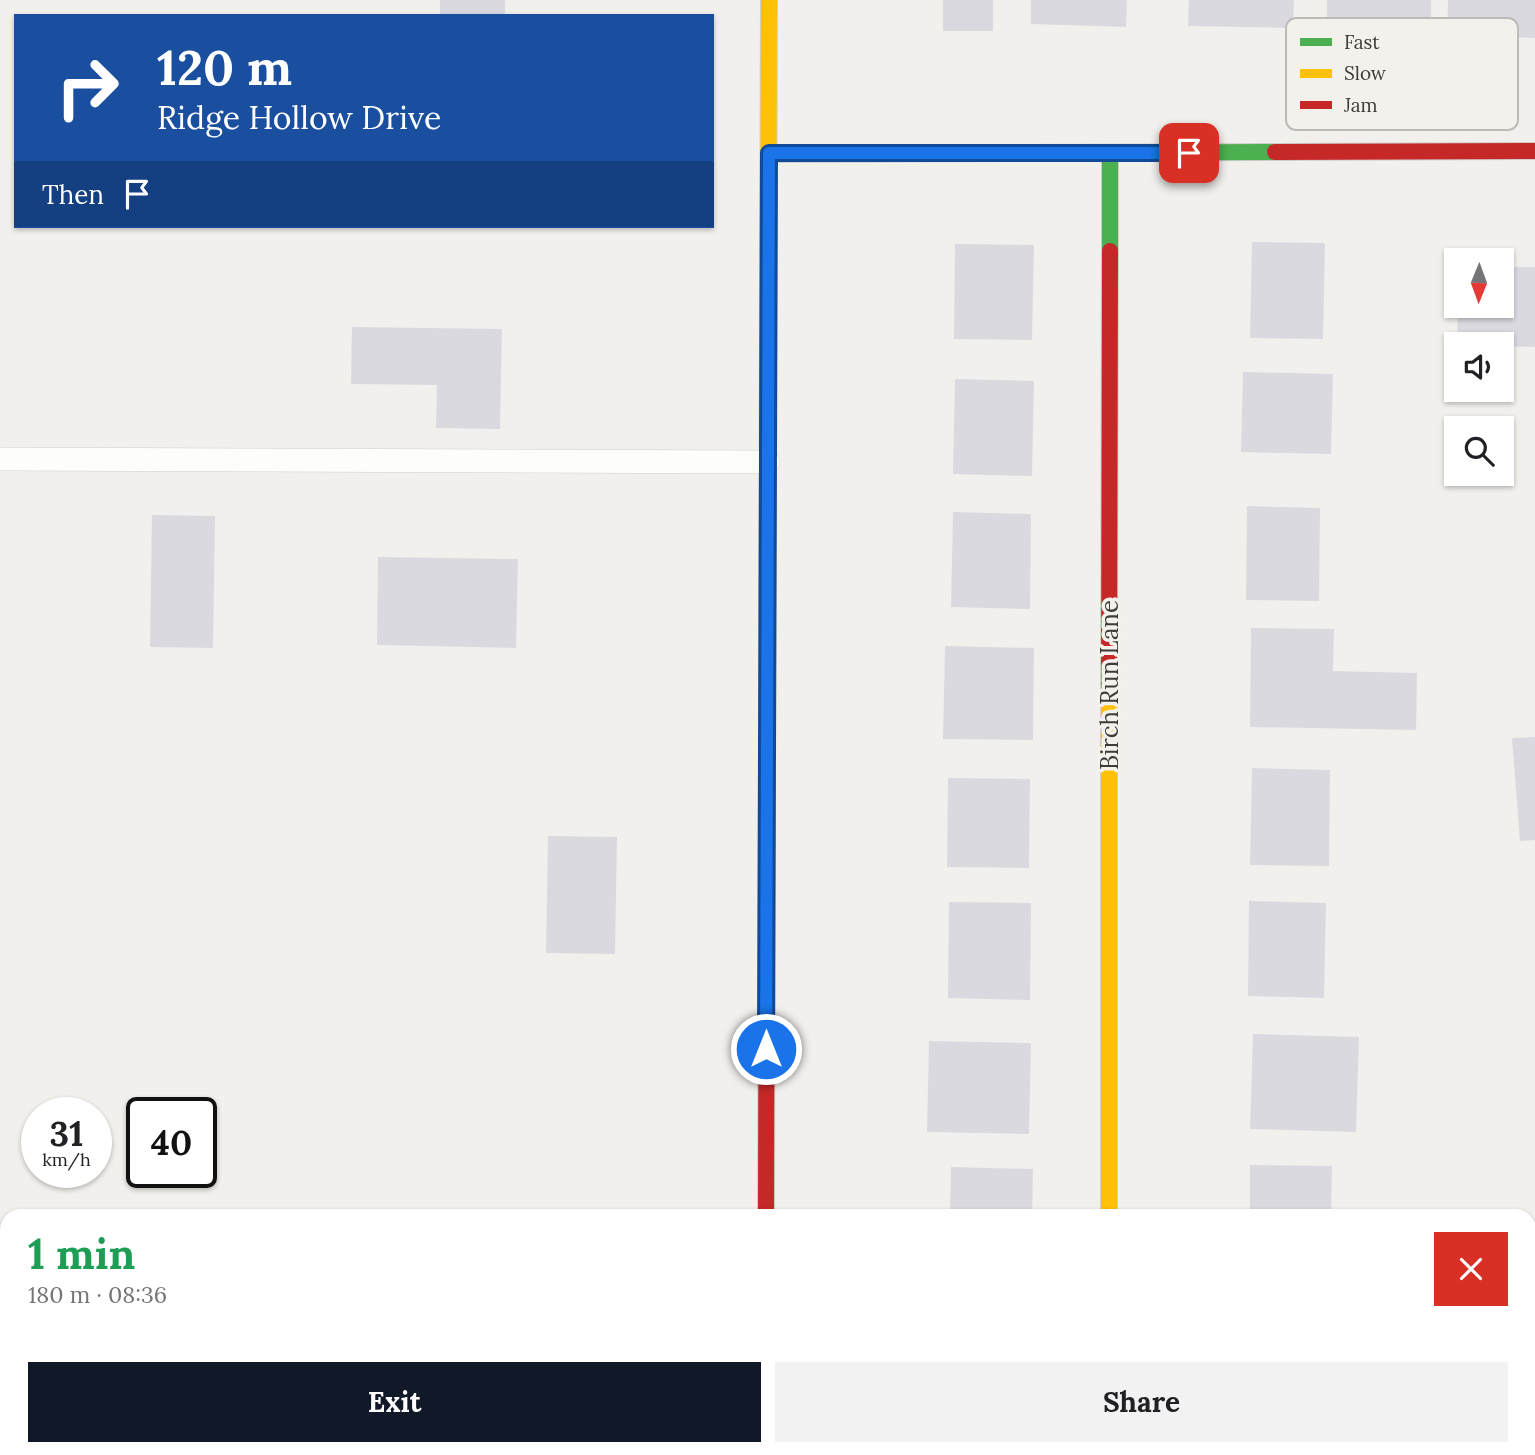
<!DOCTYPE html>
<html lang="en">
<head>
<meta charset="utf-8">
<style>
  :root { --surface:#fff; --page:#f2f2f2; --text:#202124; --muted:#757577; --accent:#111827 }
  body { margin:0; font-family:Lora,serif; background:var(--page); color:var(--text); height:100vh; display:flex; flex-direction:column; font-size:26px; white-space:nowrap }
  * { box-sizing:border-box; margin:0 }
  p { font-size:23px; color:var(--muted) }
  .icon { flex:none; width:38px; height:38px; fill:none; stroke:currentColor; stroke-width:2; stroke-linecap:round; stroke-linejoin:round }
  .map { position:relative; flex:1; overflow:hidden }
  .panel { position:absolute; left:0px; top:1209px; width:1536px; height:247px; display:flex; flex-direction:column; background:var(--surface); border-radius:21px 21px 0 0; box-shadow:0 2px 5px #0004 }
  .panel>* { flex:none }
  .top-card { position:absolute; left:14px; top:14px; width:700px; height:214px; border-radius:0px; box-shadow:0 2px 5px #0004; background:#1a4fa0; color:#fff; overflow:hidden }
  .needle { width:46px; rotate:181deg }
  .tools { position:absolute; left:1444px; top:248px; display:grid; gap:14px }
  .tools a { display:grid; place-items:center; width:70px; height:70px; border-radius:0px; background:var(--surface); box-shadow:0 2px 5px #0004; font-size:35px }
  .speed { position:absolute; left:21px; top:1097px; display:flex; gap:14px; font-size:35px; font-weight:700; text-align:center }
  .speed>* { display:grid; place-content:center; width:91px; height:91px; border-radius:50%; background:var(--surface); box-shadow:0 2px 5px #0004; line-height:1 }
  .speed small { font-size:18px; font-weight:400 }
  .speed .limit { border:4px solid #111; border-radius:10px; background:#fff; color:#111 }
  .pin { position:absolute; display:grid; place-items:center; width:60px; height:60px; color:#fff; margin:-30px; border-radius:14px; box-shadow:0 4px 10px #0006 }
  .me { position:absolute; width:77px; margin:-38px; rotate:0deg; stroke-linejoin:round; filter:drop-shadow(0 0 5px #0008) }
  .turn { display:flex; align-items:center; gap:24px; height:147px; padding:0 28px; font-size:32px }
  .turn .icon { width:91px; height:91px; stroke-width:2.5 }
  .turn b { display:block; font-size:49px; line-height:60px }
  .then { display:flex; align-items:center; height:66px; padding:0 28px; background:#0003; gap:14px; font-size:26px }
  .round { display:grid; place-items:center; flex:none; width:74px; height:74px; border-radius:0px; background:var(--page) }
  .headline { display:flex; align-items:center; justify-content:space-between; height:119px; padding:0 28px }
  h1 { font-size:42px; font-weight:800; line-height:52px; color:#1e9e55 }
  .action { display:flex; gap:14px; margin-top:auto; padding:14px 28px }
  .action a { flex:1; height:80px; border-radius:0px; background:var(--accent); color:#fff; font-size:28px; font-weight:800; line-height:80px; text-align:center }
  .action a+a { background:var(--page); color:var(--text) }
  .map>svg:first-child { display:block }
  .building { fill:#dad9df }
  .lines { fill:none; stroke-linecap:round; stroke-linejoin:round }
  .lane-casing { stroke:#cfcecb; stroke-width:24 }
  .street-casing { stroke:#cfcecb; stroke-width:40 }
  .fast-casing { stroke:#cfcecb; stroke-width:18 }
  .slow-casing { stroke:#cfcecb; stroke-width:18 }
  .jam-casing { stroke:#cfcecb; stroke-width:18 }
  .lane { stroke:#fdfdfc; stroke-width:23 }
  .street { stroke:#fdfdfc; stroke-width:38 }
  .fast { stroke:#4caf50; stroke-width:16 }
  .slow { stroke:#ffc107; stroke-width:16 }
  .jam { stroke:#c62828; stroke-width:16 }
  .route-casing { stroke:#114b97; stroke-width:18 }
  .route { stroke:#1a73e8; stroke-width:12 }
  .labels { text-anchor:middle; stroke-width:7; stroke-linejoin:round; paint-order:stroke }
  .street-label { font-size:24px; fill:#3d3c3a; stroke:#f3f1ec }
  .key { fill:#f3f1ec; stroke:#bcbbb7; stroke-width:2 }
  .key-label { font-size:19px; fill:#3d3c3a }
</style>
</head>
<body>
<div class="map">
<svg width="1535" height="1455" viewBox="0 0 1535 1455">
  <rect width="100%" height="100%" fill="#f2f0ed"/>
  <path class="building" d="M440 0H505V16H440Z
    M943 0H993V31H943Z
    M1031 0H1127L1126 27 1031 24Z
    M1189 0H1294L1293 28 1188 26Z
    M1327 0H1431V28L1327 26Z
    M1448 0H1535V38L1447 36Z
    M1252 242 1325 243 1323 339 1250 338Z
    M955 244 1034 245 1032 340 954 339Z
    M1502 267H1535V347L1457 345 1458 306H1502Z
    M352 327 502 329 500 429 436 428 437 385 351 384Z
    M1243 372 1333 374 1331 454 1241 452Z
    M955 379 1034 381 1032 476 953 474Z
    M1247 506 1320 508 1319 601 1246 600Z
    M953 512 1031 514 1030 609 951 607Z
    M152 515 215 516 213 648 150 647Z
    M378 557 518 559 516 648 377 645Z
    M1251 628 1334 629 1333 671 1417 673 1416 730 1250 727Z
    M945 646 1034 648 1033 740 943 739Z
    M1535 737V840L1520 841 1512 738Z
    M1252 768 1330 770 1329 866 1250 865Z
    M948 778 1030 779 1029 868 947 867Z
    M548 836 617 837 615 954 546 953Z
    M1249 901 1326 903 1324 998 1248 996Z
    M949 902 1031 903 1030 1000 948 998Z
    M1253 1034 1359 1037 1356 1132 1250 1129Z
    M929 1041 1031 1043 1029 1134 927 1132Z
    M1250 1165 1332 1166 1331 1216H1250Z
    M951 1167 1033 1169 1032 1216H950Z
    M1535 1353V1409L1530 1411V1355Z
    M957 1449H1035V1455H957Z
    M1283 1449H1340L1343 1455H1268Z"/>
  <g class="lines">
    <g class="lane-casing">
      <path id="lane" d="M0 459 768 462"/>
    </g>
    <g class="street-casing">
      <path id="street" d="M1110 1449 1111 1455"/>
    </g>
    <g class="fast-casing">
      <path id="fast" d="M769 154 1275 152
        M1110 251V153
        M767 776 768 290"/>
    </g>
    <g class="slow-casing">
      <path id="slow" d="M768 290 769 0
        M1109 1216V696"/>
    </g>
    <g class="jam-casing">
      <path id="jam" d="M1275 152 1535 151
        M1109 696 1110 251
        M766 1216 767 776
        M765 1449V1455"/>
    </g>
    <use href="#lane" class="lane"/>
    <use href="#street" class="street"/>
    <use href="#fast" class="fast"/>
    <use href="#slow" class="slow"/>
    <use href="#jam" class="jam"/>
  </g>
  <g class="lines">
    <g class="route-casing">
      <path id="route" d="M766 1049 769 153H1189"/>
    </g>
    <use href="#route" class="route"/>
  </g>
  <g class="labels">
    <g class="street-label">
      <text transform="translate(1110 685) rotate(-90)" y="8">Birch Run Lane</text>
    </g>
  </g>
  <rect x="1286" y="18" width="232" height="112" rx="10" class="key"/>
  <rect x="1300" y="38" width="32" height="8" fill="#4caf50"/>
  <rect x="1300" y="69" width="32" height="9" fill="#ffc107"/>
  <rect x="1300" y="101" width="32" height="8" fill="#c62828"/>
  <g class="key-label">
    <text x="1344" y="49">Fast</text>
    <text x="1344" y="80">Slow</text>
    <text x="1344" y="112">Jam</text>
  </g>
</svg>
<div class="tools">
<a><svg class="needle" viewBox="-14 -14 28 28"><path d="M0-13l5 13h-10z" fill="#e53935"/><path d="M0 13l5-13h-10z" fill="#757577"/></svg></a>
<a><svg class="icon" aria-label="sound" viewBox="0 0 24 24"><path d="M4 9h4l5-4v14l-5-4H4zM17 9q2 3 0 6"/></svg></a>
<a><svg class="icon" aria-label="search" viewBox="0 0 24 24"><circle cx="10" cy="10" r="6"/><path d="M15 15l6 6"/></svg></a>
</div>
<div class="speed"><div>31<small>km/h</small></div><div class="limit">40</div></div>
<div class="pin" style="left:1189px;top:153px;background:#d93025"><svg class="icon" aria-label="arrive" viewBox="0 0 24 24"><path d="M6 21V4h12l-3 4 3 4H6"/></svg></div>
<svg class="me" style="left:766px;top:1049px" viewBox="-20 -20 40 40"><circle r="17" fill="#1a73e8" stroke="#fff" stroke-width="3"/><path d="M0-11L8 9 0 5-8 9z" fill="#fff"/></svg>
<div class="top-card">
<div class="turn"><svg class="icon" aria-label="right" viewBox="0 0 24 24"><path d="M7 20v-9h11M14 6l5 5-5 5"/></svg><div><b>120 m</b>Ridge Hollow Drive</div></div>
<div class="then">Then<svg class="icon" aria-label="arrive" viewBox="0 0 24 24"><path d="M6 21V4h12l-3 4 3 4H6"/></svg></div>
</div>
<section class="panel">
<div class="headline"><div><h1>1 min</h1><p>180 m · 08:36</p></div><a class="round" style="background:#d93025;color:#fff"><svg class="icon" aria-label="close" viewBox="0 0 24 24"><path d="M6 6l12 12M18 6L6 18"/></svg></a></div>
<div class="action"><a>Exit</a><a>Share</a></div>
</section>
</div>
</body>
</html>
